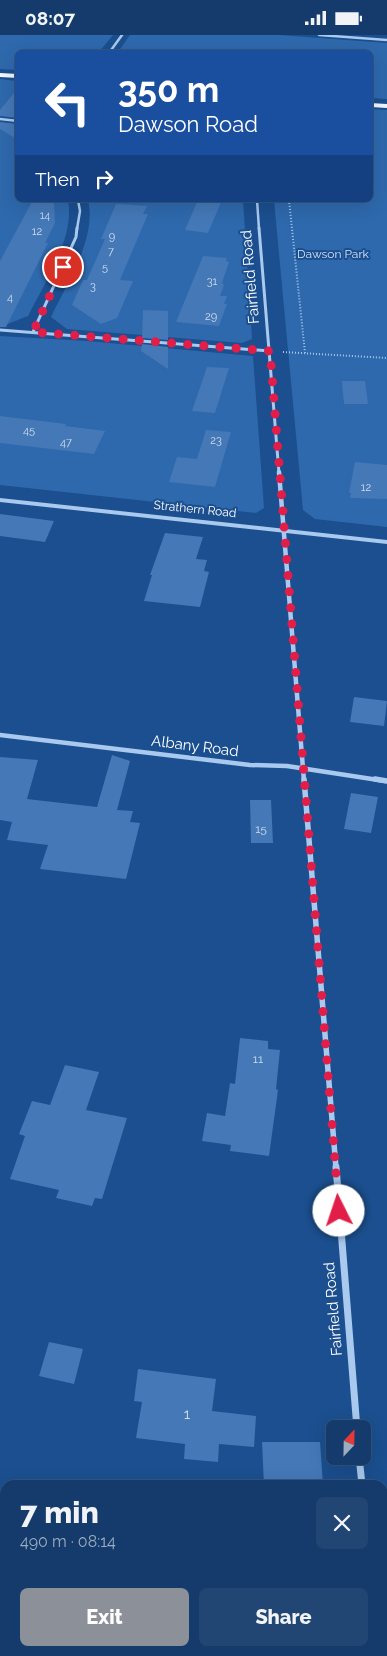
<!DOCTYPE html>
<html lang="en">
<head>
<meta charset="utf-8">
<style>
  :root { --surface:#143b6b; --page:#214673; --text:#f1f3f6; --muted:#9dadc1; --line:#33557e; --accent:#8c9099 }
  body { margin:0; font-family:Raleway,sans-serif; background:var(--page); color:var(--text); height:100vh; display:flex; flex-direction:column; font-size:19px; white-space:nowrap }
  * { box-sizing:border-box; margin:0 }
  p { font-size:16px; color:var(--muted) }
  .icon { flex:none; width:28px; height:28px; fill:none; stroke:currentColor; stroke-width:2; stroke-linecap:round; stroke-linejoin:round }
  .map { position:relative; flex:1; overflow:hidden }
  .sheet { position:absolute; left:0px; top:1445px; width:388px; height:176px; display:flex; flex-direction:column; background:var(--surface); border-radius:15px 15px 0 0; box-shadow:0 5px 20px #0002,0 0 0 1px var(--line) }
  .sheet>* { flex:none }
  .banner { position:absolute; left:15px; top:15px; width:358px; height:152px; border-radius:8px; box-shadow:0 5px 20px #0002,0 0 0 1px var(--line); background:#1a4fa0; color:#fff; overflow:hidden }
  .needle { width:32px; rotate:22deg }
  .controls { position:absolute; left:326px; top:1385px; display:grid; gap:10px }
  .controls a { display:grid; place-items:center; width:45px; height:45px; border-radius:8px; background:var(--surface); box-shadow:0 5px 20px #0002,0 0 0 1px var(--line); font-size:25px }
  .pin { position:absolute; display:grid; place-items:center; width:42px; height:42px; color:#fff; margin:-21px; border:2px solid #fff; border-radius:50%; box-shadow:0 1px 5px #0007 }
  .me { position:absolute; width:55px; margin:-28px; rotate:356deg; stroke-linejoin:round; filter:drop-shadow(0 0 4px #0008) }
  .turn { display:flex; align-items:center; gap:18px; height:105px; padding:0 20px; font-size:22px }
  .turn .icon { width:65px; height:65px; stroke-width:2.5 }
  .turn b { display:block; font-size:35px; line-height:42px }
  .then { display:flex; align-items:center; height:48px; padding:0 20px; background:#0003; gap:10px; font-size:19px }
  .round { display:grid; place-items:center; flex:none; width:52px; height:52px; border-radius:8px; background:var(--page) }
  .overview { display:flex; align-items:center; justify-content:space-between; height:85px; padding:0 20px }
  h1 { font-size:30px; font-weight:800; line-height:38px }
  .button { display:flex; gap:10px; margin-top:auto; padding:10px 20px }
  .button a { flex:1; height:58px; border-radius:8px; background:var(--accent); color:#fff; font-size:20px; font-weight:800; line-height:58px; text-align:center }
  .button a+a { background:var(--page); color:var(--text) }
  .status { display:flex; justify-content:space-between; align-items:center; height:35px; padding:0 25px; background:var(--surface); direction:ltr }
  .status svg { height:14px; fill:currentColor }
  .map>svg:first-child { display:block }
  .green { fill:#2e69ad }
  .building { fill:#4478b7 }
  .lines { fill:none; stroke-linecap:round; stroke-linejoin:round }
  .path { stroke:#a9c9ee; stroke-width:2; stroke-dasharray:1 2; stroke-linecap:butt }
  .minor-far4 { stroke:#a9c9ee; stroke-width:2.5 }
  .minor-far3 { stroke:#a9c9ee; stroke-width:3 }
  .minor-far2 { stroke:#a9c9ee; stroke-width:4.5 }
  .minor-far1 { stroke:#a9c9ee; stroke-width:5.5 }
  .minor { stroke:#a9c9ee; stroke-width:7 }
  .tertiary { fill:#a9c9ee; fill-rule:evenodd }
  .primary { fill:#f0f6ff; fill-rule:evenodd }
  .route { stroke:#e11d48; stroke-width:9; stroke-dasharray:0 16.2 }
  .labels { text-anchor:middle; stroke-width:4; stroke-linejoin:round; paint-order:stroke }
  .far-number-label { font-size:11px; fill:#d0dded }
  .far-park-label { font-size:12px; fill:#cfe3fa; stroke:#1b4f8f }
  .far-street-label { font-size:12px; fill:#fff; stroke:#1b4f8f }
  .number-label { font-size:12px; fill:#d0dded }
  .street-label { font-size:15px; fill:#fff; stroke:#1b4f8f }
  .near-number-label { font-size:15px; fill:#d0dded }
</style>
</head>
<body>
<div class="status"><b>08:07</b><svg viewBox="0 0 49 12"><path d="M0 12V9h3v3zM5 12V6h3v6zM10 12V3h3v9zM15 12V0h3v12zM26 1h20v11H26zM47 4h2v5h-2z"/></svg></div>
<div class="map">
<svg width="387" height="1621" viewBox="0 0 387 1621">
  <rect width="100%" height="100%" fill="#1b4f8f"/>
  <path class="green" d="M0 0H113L99 17 18 18 17 35 0 34Z
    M130 0H279L387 8V64L370 63V18L118 17Z
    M0 44 17 46V82L0 80Z
    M370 74 387 75V492L315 484 303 475 274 165H370Z
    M17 89 18 165H68C75 203 45 247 28 281L5 290 0 289V90Z
    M88 165H243L252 304 242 308 67 294 51 282C67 248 97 203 88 165Z
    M0 301 87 306 253 321 264 473 256 478 0 450Z"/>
  <path class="building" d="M18 53V83L0 81V75Z
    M0 87 18 89V105L0 94Z
    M33 165H54L55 188 45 208H48L6 292H0V226Z
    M198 165H222L208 198 185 195Z
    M116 169 147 171 143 179H148L120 245 133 246 117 283 101 289 72 270 83 245H87L105 204H101Z
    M203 221 227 223 226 226 229 227 222 248 224 250 220 261H227L224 269H227L219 291 176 287Z
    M143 275 168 276V305L142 303Z
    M142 309 168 312V334L141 316Z
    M207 332 229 333 215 378 192 376Z
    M342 346H365L368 369H344Z
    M0 381 66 389 65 391 105 396 94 419 0 408Z
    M206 395 231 397 215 452 169 447 177 422 197 424Z
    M355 427 387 430V464L350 463 351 458H349Z
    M0 479 54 486 45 507 0 501Z
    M165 498 203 502 196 524 207 525 204 536 209 537 200 572 144 566 152 540H150Z
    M354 662 387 666 384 691 350 687Z
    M112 720 130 726 117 775 133 776 130 787 140 788 126 844 40 834 48 810 7 805 12 787 0 785V722L38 725 27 764 97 772Z
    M351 758 378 762 371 798 344 794Z
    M250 765H271L273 808H251Z
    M240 1003 268 1006V1014L280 1015 276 1054 278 1055 269 1121 230 1116 231 1110 202 1106 207 1078 225 1081 230 1048 235 1049Z
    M65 1030 99 1037 86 1075 127 1083 102 1164 95 1163 92 1171 56 1163 59 1155 10 1144 25 1101 19 1099 32 1066 50 1070Z
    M49 1307 83 1314 74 1349 39 1341Z
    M138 1334 216 1344 212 1376 256 1381 254 1412 219 1409 218 1427 184 1424 185 1409 136 1403 142 1367 134 1366Z
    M262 1407H320L323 1450H264Z"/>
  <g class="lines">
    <path class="path" d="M289 165 305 318
      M283 317 387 323"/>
    <path class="minor-far4" d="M319 0 387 5
      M109 18 122 0
      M0 84 18 86
      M257 165 259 194
      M77 194 80 176 78 165"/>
    <path class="minor-far3" d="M259 193 279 438
      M0 295 270 316
      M33 297 76 202 77 193"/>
    <path class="minor-far2" d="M279 437 304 746
      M0 700 250 730 287 731 385 746"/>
    <path class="minor-far1" d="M304 744 336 1133
      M375 744 387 746"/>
    <path class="minor" d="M336 1132 357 1394
      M359 1421 362 1450
      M376 1616 377 1621"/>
    <path class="tertiary" d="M0 463 387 505V509L0 467Z"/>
    <path class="primary" d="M0 38 18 39V43L0 42Z
      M370 68 387 69V73L370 72Z
      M0 1572H5V1590H0Z
      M250 1616H289L291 1621H252Z"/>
  </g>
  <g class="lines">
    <path class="route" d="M63 232 33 297 270 316 339 1176"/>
  </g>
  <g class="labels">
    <g class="far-number-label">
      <text x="45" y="184">14</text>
      <text x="37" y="200">12</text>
      <text x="112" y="205">9</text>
      <text x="111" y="220">7</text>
      <text x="105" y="236">5</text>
      <text x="212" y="250">31</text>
      <text x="93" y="255">3</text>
      <text x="10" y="266">4</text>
      <text x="211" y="285">29</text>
      <text x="29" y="399">45</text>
      <text x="216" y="409">23</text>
      <text x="66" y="411">47</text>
      <text x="366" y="456">12</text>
    </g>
    <g class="far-park-label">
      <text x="333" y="223">Dawson Park</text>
    </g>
    <g class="far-street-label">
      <text transform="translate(195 474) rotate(6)" y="4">Strathern Road</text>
    </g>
    <g class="number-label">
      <text x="261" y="798">15</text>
      <text x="258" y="1028">11</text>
    </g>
    <g class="street-label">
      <text transform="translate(250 242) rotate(-95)" y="5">Fairfield Road</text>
      <text transform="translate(195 711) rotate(7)" y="5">Albany Road</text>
      <text transform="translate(333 1274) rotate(-95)" y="5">Fairfield Road</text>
    </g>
    <g class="near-number-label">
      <text x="187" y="1384">1</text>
    </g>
  </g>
</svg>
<div class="controls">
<a><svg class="needle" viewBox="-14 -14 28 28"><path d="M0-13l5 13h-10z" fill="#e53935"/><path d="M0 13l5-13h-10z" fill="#9dadc1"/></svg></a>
</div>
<div class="pin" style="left:63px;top:232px;background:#d93025"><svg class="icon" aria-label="arrive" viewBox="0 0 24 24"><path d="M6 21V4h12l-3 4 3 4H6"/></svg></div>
<svg class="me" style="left:339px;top:1176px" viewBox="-20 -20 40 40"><circle r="19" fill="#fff"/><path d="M0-13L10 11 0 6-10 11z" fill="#e11d48"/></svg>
<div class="banner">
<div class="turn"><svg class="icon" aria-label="left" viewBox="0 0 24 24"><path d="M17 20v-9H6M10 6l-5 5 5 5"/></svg><div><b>350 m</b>Dawson Road</div></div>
<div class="then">Then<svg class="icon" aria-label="right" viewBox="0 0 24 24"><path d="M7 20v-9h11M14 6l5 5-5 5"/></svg></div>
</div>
<section class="sheet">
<div class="overview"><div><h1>7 min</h1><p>490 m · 08:14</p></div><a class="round"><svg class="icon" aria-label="close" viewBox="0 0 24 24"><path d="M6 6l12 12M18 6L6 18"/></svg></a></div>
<div class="button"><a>Exit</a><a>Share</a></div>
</section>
</div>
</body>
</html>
